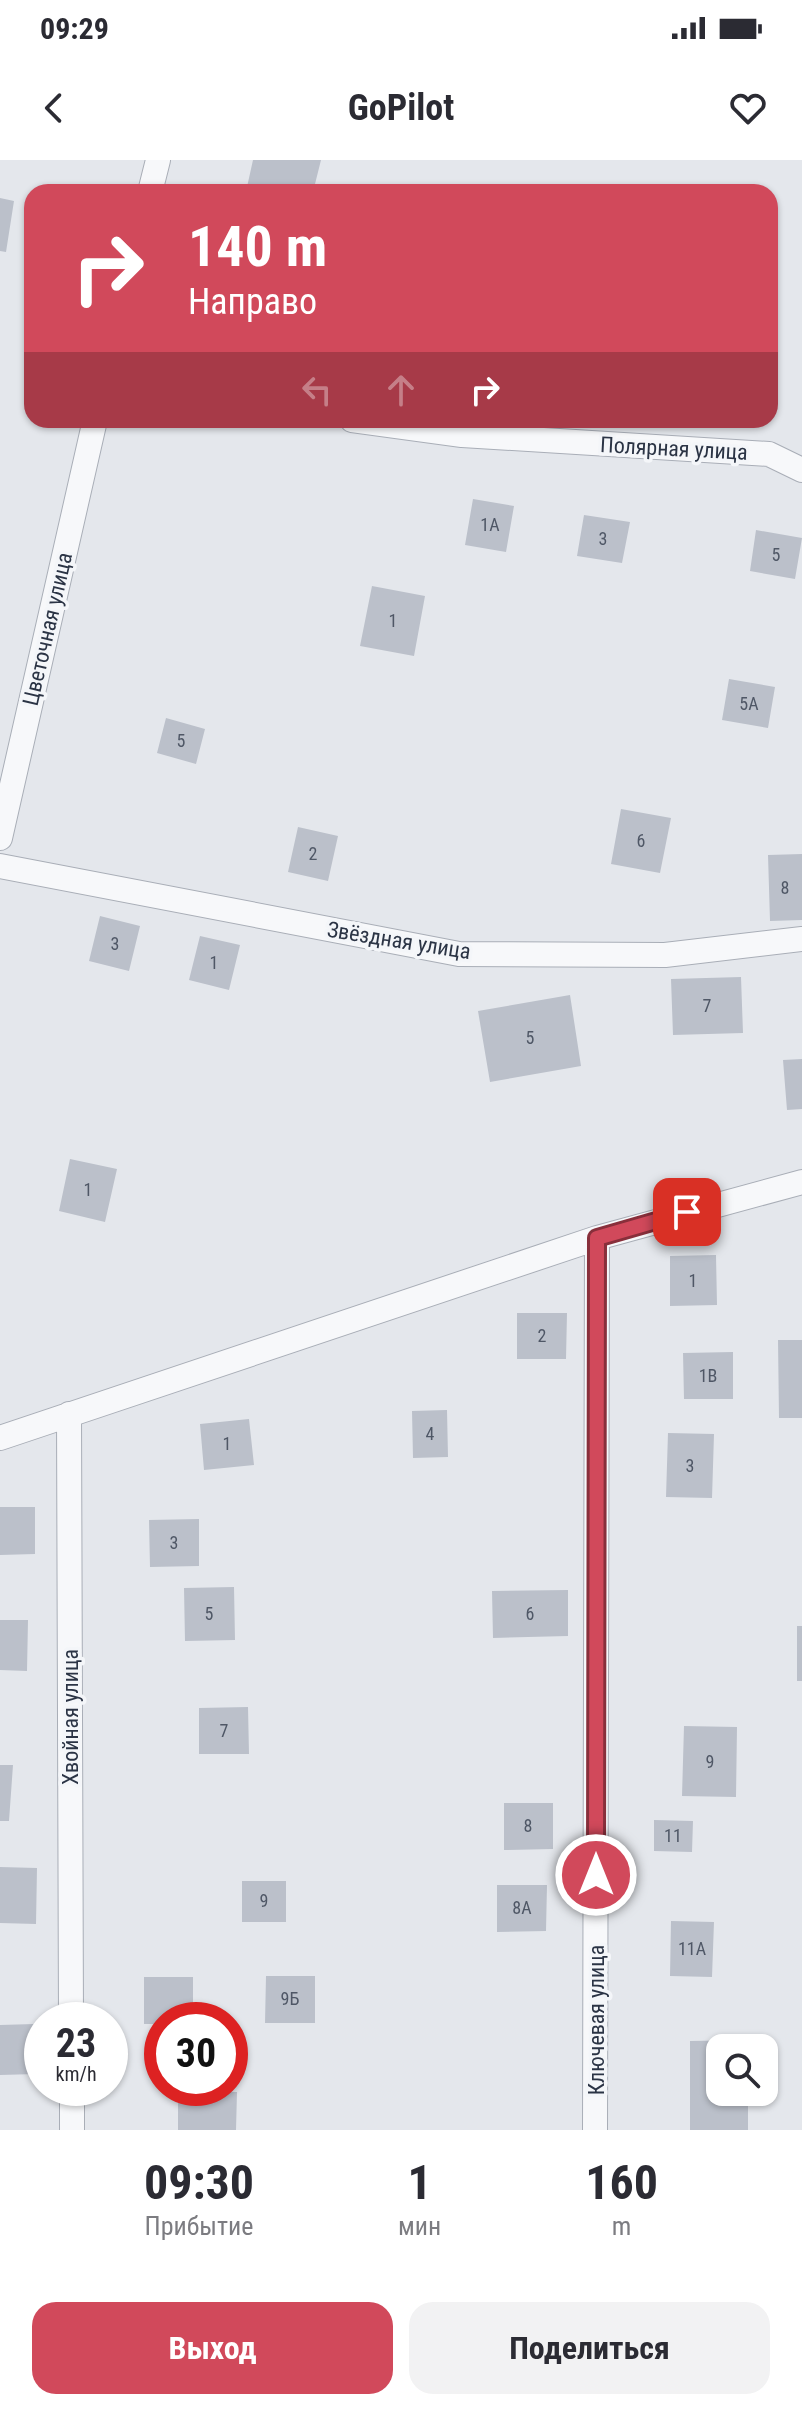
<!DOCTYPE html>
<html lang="ru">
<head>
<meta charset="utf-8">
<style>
  :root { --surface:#fff; --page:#f2f2f3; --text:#2b2b33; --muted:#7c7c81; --accent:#d1495b }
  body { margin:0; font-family:"Roboto Condensed",sans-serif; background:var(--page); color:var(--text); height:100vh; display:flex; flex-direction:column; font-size:30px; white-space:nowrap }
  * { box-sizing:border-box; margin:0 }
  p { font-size:26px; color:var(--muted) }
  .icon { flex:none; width:44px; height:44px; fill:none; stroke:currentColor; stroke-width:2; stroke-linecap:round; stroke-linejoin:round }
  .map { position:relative; height:1970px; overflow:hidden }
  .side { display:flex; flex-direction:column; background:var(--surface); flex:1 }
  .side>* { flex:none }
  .guide { position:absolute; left:24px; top:24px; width:754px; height:244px; border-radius:24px; box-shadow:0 2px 6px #0004; background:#d1495b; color:#fff; overflow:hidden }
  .fabs { position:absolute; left:706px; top:1874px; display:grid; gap:16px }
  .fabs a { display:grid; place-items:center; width:72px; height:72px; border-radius:16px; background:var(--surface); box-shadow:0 2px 6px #0004; font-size:40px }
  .speed { position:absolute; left:24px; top:1842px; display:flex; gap:16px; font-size:40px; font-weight:700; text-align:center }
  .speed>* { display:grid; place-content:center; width:104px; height:104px; border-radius:50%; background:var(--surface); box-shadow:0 2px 6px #0004; line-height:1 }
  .speed small { font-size:20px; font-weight:400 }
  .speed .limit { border:12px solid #d22; background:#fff; color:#111 }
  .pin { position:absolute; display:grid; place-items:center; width:68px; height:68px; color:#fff; margin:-34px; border-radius:16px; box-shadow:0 4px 12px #0006 }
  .me { position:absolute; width:88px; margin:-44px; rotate:0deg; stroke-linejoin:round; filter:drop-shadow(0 0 6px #0008) }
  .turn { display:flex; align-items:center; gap:28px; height:168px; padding:0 32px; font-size:36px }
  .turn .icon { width:104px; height:104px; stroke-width:2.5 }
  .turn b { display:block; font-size:56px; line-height:68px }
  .lanes { display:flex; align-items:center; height:76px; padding:0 32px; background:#0003; justify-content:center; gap:40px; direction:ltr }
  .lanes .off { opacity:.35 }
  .eta { display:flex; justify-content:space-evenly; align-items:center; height:136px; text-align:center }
  .eta b { font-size:48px; font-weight:700; line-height:56px }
  .action { display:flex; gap:16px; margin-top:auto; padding:16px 32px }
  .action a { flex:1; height:92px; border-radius:24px; background:var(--accent); color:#fff; font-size:32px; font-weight:700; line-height:92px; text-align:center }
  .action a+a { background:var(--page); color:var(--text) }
  .status { display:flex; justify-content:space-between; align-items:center; height:56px; padding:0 40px; background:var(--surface); direction:ltr }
  .status svg { height:22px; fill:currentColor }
  header { display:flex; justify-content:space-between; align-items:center; height:104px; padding:0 32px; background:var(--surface); font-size:36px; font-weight:700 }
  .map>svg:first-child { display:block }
  .building { fill:#bbc0ca }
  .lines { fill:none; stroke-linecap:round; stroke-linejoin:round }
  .minor-casing { stroke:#a9aeb7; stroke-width:26 }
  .minor { stroke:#f7f8fa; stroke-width:24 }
  .route-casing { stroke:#882f3b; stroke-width:20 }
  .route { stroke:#d1495b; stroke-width:14 }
  .labels { text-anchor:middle; stroke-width:7; stroke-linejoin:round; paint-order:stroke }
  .number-label { font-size:18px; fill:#4f5766 }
  .street-label { font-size:22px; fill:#2b3445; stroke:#f4f6f9 }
</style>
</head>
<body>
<div class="status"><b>09:29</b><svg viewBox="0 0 49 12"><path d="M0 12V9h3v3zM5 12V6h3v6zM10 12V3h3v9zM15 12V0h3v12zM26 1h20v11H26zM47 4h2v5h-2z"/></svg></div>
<header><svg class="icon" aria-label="back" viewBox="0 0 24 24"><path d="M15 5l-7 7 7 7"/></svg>GoPilot<svg class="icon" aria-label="heart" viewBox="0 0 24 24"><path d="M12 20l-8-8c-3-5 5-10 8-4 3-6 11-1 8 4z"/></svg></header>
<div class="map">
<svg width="802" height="1970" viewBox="0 0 802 1970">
  <rect width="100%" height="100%" fill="#e4e7ec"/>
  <path class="building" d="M253 0H321L313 32H270L247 27Z
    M0 38 14 41 6 92 0 91Z
    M473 339 514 346 506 392 465 385Z
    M584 355 630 362 622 403 577 396Z
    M756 370 802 378 795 419 750 411Z
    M372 426 425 436 414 496 360 486Z
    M729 519 775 527 768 568 722 560Z
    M166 558 205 569 196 604 157 593Z
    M621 649 671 658 660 713 611 704Z
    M298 667 338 676 328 721 288 712Z
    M802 694V760L770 761 768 695Z
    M100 756 140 766 129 811 89 801Z
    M200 776 240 785 229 830 189 820Z
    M741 817 743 873 673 875 671 819Z
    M570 835 581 906 490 922 478 851Z
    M802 899V949L787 950 783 900Z
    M70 999 117 1009 105 1062 59 1051Z
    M716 1095 717 1145 670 1146V1096Z
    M517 1153H567L566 1199H517Z
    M778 1180H802V1258H779Z
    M733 1192V1239H684L683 1193Z
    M447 1250 448 1297 413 1298 412 1251Z
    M249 1259 254 1305 204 1310 200 1264Z
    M668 1273 714 1274 712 1338 666 1337Z
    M0 1347H35V1394L0 1395Z
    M199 1359V1406L150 1407 149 1360Z
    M234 1427 235 1480 185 1481 184 1428Z
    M568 1430V1476L493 1478 492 1431Z
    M0 1460H28L27 1511 0 1510Z
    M797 1466H802V1521H797Z
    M248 1547 249 1594H199V1548Z
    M684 1566 737 1567 736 1637 682 1636Z
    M0 1605H13L9 1661H0Z
    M504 1643H553V1689L504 1690Z
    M654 1660 693 1661 692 1692 654 1691Z
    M0 1707 37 1708 36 1764 0 1763Z
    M242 1721H286V1762H242Z
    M497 1725H547L546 1771 497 1772Z
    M671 1761 714 1762 712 1817 670 1816Z
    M266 1816H315V1863H265Z
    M144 1817H193V1860H162V1864H144Z
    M34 1864 36 1914 0 1915V1865Z
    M747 1880 748 1888H720V1932H748V1970H690V1881Z
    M178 1931 237 1932 236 1970H178Z"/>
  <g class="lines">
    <g class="minor-casing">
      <path id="minor" d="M150 32 158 0
        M352 260 462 275 769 294 802 310
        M0 678 95 260
        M0 706 459 794 665 795 802 779
        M69 1254 71 1860
        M0 1278 597 1078 802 1022
        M72 1928V1970
        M595 1970 597 1078"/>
    </g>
    <use href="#minor" class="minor"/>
  </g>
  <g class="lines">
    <g class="route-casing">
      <path id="route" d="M596 1715 597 1078 687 1052"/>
    </g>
    <use href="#route" class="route"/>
  </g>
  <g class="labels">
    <g class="number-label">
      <text x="490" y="371">1А</text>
      <text x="603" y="385">3</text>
      <text x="776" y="401">5</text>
      <text x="393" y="467">1</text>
      <text x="749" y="550">5А</text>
      <text x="181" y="587">5</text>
      <text x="641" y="687">6</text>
      <text x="313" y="700">2</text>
      <text x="785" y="734">8</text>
      <text x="115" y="790">3</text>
      <text x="214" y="809">1</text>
      <text x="707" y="852">7</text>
      <text x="530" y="884">5</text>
      <text x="88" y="1036">1</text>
      <text x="693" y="1127">1</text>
      <text x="542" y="1182">2</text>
      <text x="708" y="1222">1В</text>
      <text x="430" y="1280">4</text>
      <text x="227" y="1290">1</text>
      <text x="690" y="1312">3</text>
      <text x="174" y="1389">3</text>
      <text x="209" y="1460">5</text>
      <text x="530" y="1460">6</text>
      <text x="224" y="1577">7</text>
      <text x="710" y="1608">9</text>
      <text x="528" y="1672">8</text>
      <text x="673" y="1682">11</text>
      <text x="264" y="1747">9</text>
      <text x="522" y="1754">8А</text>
      <text x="692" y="1795">11А</text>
      <text x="290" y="1845">9Б</text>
    </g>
    <g class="street-label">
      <text transform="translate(674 288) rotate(3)" y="8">Полярная улица</text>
      <text transform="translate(47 469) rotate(-77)" y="8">Цветочная улица</text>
      <text transform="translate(399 780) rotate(9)" y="8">Звёздная улица</text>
      <text transform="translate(70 1557) rotate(-90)" y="8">Хвойная улица</text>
      <text transform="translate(596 1860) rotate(-90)" y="8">Ключевая улица</text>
    </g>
  </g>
</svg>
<div class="fabs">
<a><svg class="icon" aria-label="search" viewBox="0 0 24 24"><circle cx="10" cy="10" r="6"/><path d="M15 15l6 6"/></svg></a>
</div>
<div class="speed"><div>23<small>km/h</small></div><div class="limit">30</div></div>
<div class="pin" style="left:687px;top:1052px;background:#d93025"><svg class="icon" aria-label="arrive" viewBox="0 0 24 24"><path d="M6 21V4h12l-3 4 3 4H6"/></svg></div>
<svg class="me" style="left:596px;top:1715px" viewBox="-20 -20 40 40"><circle r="17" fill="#d1495b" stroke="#fff" stroke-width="3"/><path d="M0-11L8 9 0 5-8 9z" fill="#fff"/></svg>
<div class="guide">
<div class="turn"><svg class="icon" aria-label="right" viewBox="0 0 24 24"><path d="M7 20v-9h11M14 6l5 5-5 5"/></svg><div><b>140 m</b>Направо</div></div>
<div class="lanes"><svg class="icon off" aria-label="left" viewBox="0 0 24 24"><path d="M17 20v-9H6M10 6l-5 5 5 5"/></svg><svg class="icon off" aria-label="ahead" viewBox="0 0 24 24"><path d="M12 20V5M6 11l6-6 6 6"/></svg><svg class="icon" aria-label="right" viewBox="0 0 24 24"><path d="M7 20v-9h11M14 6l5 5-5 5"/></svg></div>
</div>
</div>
<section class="side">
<div class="eta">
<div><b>09:30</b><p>Прибытие</p></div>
<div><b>1</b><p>мин</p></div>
<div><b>160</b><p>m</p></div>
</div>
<div class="action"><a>Выход</a><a>Поделиться</a></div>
</section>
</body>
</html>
